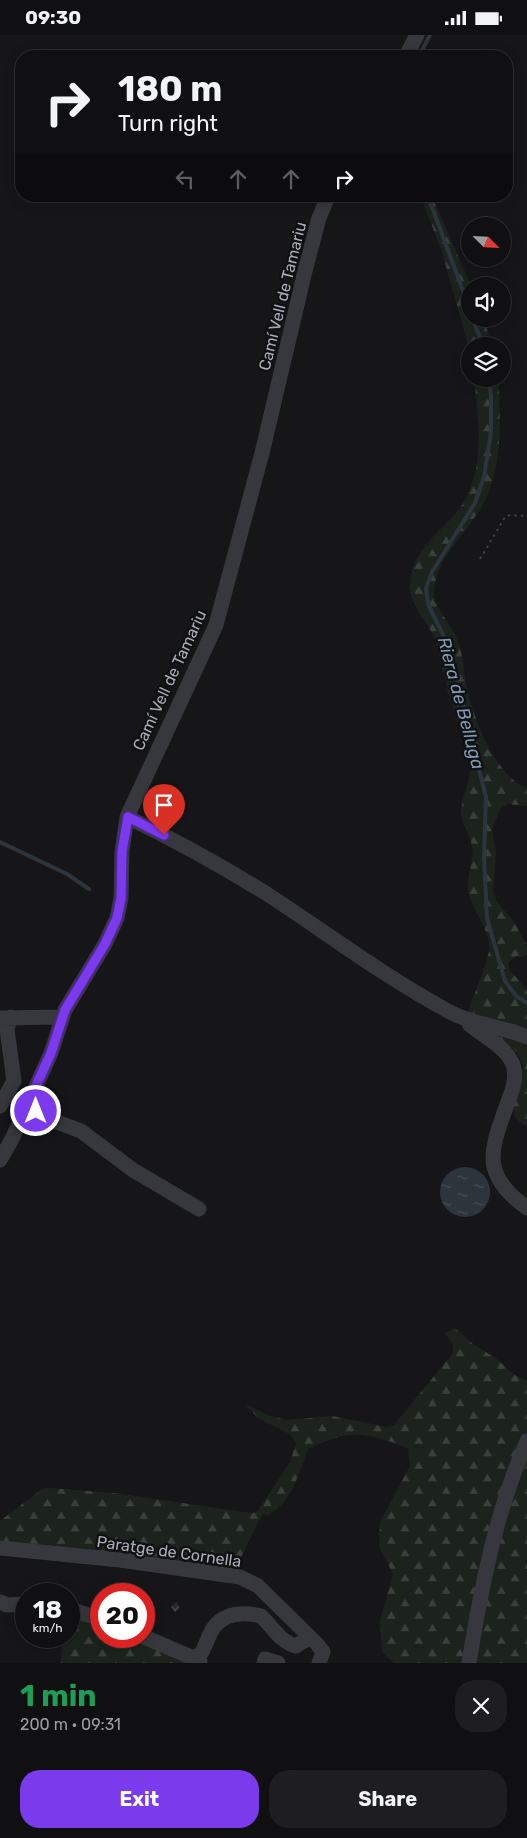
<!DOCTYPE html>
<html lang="en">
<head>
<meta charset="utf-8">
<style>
  :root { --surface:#101012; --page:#1e1e20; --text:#f1f3f6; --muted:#9c9d9f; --line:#303032; --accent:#7c3aed }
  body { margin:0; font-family:Rubik,sans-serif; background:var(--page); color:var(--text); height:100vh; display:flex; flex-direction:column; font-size:19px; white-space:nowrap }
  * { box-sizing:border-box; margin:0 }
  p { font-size:16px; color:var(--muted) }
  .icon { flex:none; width:28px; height:28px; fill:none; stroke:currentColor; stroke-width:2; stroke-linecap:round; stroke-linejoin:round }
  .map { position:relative; height:1628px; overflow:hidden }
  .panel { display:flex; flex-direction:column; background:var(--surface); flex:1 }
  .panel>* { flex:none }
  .guide { position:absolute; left:15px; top:15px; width:498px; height:152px; border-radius:20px; box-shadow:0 2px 12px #0003,0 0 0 1px var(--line); background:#101012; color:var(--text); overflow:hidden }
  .needle { width:32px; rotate:114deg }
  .tools { position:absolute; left:461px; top:182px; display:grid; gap:10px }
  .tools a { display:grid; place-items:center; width:50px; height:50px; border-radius:50%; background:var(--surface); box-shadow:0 2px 12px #0003,0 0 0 1px var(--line); font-size:25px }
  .speed { position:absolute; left:15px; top:1548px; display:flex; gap:10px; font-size:25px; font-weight:700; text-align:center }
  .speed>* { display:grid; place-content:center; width:65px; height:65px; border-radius:50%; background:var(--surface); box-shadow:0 2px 12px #0003,0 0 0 1px var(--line); line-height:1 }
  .speed small { font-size:12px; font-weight:400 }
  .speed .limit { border:8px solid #d22; background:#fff; color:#111 }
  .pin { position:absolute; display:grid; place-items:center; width:42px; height:42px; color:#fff; margin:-51px -21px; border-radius:50% 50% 50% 0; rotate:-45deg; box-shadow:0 0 5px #0007 }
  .pin .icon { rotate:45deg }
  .me { position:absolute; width:55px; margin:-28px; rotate:0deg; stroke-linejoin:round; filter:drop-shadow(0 0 4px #0008) }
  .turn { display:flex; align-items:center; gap:18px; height:105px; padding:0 20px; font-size:22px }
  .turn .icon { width:65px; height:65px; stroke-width:2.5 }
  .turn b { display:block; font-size:35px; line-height:42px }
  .lanes { display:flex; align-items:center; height:48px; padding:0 20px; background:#0003; justify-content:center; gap:25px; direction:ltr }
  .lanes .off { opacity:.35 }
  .round { display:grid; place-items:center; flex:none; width:52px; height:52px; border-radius:20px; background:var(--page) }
  .summary { display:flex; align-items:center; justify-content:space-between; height:85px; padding:0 20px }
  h1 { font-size:30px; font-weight:700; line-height:38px; color:#1e9e55 }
  .button { display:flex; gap:10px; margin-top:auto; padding:10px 20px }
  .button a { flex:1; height:58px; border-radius:20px; background:var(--accent); color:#fff; font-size:20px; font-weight:700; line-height:58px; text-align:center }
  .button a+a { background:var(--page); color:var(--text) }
  .status { display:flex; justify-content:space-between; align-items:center; height:35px; padding:0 25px; background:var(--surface); direction:ltr }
  .status svg { height:14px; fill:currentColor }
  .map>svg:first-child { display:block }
  .forest { fill:url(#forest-firs) }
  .water { fill:url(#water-ripples) }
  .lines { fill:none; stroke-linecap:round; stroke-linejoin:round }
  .stream { stroke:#2c353c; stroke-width:4 }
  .building { fill:url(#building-cross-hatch) }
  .path { stroke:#3d3f44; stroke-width:2; stroke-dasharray:2.5 4; stroke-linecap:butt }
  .minor { stroke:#37383d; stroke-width:15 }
  .route-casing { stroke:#51269a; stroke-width:12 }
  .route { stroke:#7c3aed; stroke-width:9 }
  .labels { text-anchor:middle; stroke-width:5; stroke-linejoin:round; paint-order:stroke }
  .street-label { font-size:16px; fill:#a8adb8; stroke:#111113 }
  .water-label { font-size:18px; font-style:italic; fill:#7f9bb3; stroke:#111113 }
</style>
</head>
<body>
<div class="status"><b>09:30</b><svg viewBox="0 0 49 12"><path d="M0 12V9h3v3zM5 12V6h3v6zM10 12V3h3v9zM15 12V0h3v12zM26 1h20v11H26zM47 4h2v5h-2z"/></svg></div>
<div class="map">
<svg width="527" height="1628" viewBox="0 0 527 1628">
  <defs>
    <pattern id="forest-firs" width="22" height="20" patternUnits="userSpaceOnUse" patternTransform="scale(1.25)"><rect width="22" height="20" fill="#1c231d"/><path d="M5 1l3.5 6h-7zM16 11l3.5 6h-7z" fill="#3a403c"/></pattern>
    <pattern id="water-ripples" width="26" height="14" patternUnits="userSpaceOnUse" patternTransform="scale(1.25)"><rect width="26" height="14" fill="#2c353c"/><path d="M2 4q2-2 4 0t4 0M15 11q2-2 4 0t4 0" fill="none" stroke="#485056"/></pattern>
    <pattern id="building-cross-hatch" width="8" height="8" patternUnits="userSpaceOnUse" patternTransform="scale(1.25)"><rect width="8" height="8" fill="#29292c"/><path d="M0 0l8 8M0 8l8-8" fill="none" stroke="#454548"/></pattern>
  </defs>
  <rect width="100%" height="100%" fill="#161618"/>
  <path class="forest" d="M424 161H432L471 251 470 284H484L492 311H470V317L442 217 422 165Z
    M474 344H498C501 385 503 434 482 471 466 499 437 522 434 556 433 573 452 589 457 604 463 618 463 633 466 648 472 680 495 742 527 753V771L508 769 501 773 492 794 496 819 493 857 497 867 514 887 527 911V920L522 922 517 921 508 928 510 935 527 955V1092L515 1083 513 1067 522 1042 523 1031 518 1018 468 977C474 957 485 937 489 916 492 896 473 878 469 859 465 843 475 827 472 811 470 798 460 787 461 775 462 760 471 747 470 731 469 712 459 691 453 673 447 652 442 632 437 611 433 591 410 572 410 553 410 508 449 496 466 463 485 427 478 382 474 344Z
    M455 1293 473 1309 497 1324 513 1339 527 1346V1628H394L382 1617 380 1585 393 1539 379 1511 380 1487 410 1431 408 1413C363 1397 353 1393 308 1414 299 1438 292 1468 268 1480L262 1479 236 1533 231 1534 0 1509V1486L42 1454 49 1453 114 1458 251 1478 257 1477 290 1427 296 1408 291 1400 258 1383 245 1369 270 1381 287 1385 332 1381 387 1392 394 1390 453 1318V1310L445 1298Z
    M69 1576 101 1588V1601H128L190 1628H61L62 1609 58 1601H69Z"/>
  <path class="water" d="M440 1157a25 25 0 1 1 50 0a25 25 0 1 1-50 0Z"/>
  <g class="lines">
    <path class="stream" d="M419 21 430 0
      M428 161 470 275
      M473 284 483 311
      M489 344 491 360V397L484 442 475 468 432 537 426 553 428 569 448 610 486 762 484 822 487 883 505 946 516 961 527 968
      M0 807 67 839 89 854"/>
  </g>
  <path class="building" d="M176 1567 180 1573 175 1577 171 1572Z"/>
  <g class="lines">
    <path class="path" d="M480 524 505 482 510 480 527 481"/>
    <path class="minor" d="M406 21 417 0
      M127 782C175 805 222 831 267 859 327 898 385 942 448 976 473 990 501 991 527 1002
      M1 983 62 982
      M469 989C483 1001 503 1010 512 1027 517 1038 514 1051 510 1061 493 1111 476 1136 527 1173
      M34 1057 36 1076 41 1081 81 1096 133 1135 199 1174
      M0 1071 14 1046 7 994 11 982
      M0 1125 12 1104 51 1018 65 975 105 909 117 883 121 863 122 816 127 782 216 590 262 418 305 236 319 183 328 161
      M0 1513 120 1525 240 1542 258 1551 317 1609 323 1617 319 1628
      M0 1567 7 1570 26 1569
      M69 1574 101 1584
      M142 1601 200 1626
      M192 1623 200 1620C206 1612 208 1600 214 1592 226 1577 244 1577 261 1581 273 1592 280 1607 296 1611L310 1602
      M264 1628 265 1624 278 1628
      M469 1628C481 1553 496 1476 527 1406"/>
  </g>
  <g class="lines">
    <g class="route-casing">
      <path id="route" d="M36 1076 34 1055 51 1018 65 975 105 909 117 883 121 863 122 816 128 782 164 800"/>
    </g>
    <use href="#route" class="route"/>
  </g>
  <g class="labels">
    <g class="street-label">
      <text transform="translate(282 261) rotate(-76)" y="6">Camí Vell de Tamariu</text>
      <text transform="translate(169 645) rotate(-65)" y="6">Camí Vell de Tamariu</text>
      <text transform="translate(169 1516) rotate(8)" y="6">Paratge de Cornella</text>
    </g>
    <g class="water-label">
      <text transform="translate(461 668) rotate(75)" y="6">Riera de Belluga</text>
    </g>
  </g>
</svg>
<div class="tools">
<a><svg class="needle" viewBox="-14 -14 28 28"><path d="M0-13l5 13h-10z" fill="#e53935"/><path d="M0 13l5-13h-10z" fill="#9c9d9f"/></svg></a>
<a><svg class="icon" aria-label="sound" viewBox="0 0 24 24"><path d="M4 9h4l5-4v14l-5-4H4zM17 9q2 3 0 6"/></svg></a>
<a><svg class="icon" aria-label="layers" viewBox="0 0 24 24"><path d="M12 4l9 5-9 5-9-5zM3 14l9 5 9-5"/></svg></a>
</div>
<div class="speed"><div>18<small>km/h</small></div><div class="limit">20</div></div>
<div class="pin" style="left:164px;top:800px;background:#d93025"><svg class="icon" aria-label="arrive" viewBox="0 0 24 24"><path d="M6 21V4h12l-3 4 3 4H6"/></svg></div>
<svg class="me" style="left:36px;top:1076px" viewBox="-20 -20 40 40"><circle r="17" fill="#7c3aed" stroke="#fff" stroke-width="3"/><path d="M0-11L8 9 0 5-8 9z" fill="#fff"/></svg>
<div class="guide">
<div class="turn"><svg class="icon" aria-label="right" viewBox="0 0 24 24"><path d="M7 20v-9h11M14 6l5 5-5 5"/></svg><div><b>180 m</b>Turn right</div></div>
<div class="lanes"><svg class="icon off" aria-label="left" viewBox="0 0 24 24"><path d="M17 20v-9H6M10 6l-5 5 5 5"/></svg><svg class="icon off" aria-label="ahead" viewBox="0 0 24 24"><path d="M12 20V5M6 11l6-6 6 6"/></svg><svg class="icon off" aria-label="ahead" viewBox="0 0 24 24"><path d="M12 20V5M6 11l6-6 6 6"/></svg><svg class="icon" aria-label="right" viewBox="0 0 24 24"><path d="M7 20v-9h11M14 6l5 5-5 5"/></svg></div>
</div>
</div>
<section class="panel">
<div class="summary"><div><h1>1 min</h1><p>200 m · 09:31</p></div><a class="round"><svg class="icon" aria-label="close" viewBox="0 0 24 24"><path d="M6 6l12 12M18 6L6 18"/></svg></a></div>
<div class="button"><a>Exit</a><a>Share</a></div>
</section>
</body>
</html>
